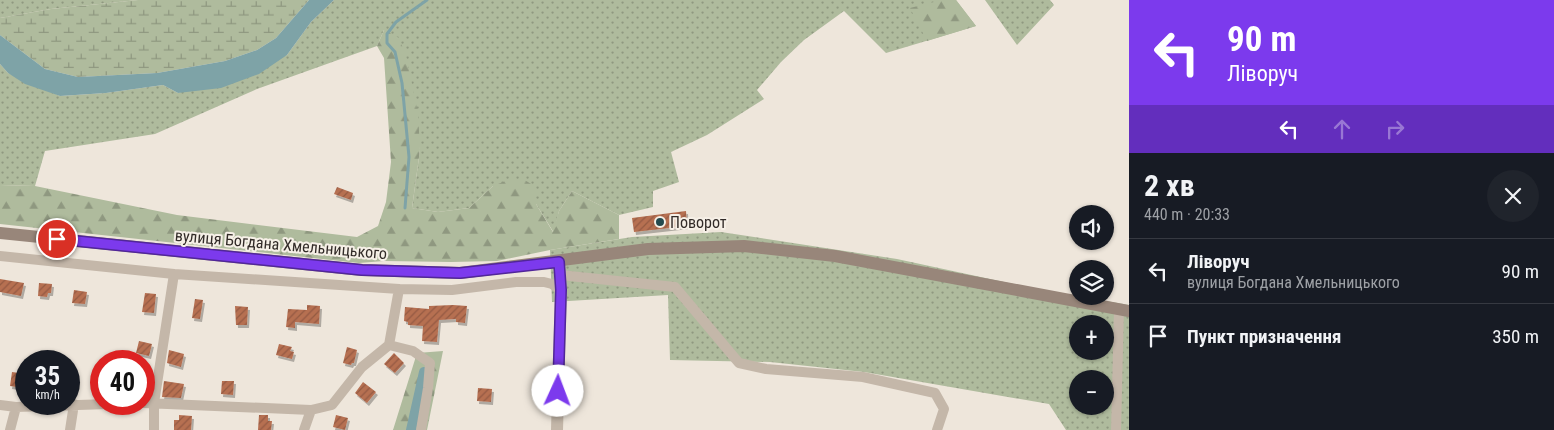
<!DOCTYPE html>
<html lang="uk">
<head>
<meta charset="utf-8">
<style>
  :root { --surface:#171b24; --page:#20242c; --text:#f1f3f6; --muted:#9ea1a6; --line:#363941 }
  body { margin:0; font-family:"Roboto Condensed",sans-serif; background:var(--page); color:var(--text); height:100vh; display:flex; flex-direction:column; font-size:19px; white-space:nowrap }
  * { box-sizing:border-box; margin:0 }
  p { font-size:16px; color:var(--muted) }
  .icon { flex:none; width:28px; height:28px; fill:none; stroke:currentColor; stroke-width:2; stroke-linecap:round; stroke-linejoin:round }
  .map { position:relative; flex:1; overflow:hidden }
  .details { display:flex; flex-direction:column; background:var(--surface); width:425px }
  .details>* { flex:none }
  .banner { background:#7c3aed; color:#fff; overflow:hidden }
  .buttons { position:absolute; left:1069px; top:205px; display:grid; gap:10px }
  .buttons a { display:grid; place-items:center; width:45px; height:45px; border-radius:50%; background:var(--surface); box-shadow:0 1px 4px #0004; font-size:25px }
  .speed { position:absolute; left:15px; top:350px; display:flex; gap:10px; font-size:25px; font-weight:700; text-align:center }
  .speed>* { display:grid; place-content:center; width:65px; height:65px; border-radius:50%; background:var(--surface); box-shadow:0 1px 4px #0004; line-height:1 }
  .speed small { font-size:12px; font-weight:400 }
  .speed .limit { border:8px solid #d22; background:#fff; color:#111 }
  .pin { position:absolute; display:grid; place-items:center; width:42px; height:42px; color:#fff; margin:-21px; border:2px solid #fff; border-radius:50%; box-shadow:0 1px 5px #0007 }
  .me { position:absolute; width:55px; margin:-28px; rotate:2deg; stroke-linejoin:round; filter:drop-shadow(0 0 4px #0008) }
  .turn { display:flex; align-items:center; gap:18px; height:105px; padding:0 15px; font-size:22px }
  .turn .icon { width:65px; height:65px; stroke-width:2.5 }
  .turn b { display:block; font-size:35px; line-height:42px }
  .lanes { display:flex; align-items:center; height:48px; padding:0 15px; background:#0003; justify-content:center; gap:25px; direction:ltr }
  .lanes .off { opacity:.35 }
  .round { display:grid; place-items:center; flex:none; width:52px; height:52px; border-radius:26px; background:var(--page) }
  .head { display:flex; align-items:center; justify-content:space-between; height:85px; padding:0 15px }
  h1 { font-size:30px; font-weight:700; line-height:38px }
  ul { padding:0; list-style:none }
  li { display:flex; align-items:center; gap:15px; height:65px; padding:0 15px; border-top:1px solid var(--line) }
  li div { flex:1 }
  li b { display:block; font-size:19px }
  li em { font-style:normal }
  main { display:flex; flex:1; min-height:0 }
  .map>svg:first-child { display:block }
  .grass { fill:url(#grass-dots); fill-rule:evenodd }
  .forest { fill:url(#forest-firs) }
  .wetland { fill:url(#wetland-marsh) }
  .water { fill:#7ea3a7 }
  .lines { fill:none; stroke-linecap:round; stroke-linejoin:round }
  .stream { stroke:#7ea3a7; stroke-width:3 }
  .canal { stroke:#7ea3a7; stroke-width:10 }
  .building { fill:url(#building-hatch); filter:url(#shadow) }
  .minor { stroke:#c4b7a9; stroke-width:10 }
  .tertiary { stroke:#c4b7a9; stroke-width:12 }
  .secondary { stroke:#98867a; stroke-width:12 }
  .route-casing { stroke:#51269a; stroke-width:12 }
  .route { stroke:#7c3aed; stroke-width:9 }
  .poi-dot { fill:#23494e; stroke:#f6f0e7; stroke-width:2 }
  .labels { text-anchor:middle; stroke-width:4; stroke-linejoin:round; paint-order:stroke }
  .poi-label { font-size:16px; fill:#322b28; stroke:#f6f0e7; text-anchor:start }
  .street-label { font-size:16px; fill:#322b28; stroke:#f6f0e7 }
</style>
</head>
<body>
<main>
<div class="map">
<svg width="1129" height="430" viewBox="0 0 1129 430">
  <defs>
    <pattern id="grass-dots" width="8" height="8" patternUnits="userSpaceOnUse" patternTransform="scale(1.25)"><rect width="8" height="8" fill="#afbb9d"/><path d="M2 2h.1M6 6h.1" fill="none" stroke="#8f9880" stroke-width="1.8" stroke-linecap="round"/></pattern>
    <pattern id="forest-firs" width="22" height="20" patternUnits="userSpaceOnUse" patternTransform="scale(1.25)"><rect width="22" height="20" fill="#afbb9d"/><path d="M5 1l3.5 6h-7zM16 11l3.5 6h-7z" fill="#8f9880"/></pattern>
    <pattern id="wetland-marsh" width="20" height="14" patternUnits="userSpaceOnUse" patternTransform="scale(1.25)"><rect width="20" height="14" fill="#afbb9d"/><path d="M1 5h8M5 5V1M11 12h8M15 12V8" fill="none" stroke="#8f9880"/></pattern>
    <pattern id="building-hatch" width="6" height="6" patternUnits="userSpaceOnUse" patternTransform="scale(1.25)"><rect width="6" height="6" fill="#b66f51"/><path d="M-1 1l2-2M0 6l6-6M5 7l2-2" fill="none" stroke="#955b43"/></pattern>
    <filter id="shadow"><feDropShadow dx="2" dy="3" stdDeviation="0" flood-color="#0004"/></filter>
  </defs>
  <rect width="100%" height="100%" fill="#eee6db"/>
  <path class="grass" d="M0 0H138L51 9 0 18Z
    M334 0H956L976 26 886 53 844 11 804 40 781 62 757 90 764 99 707 135 671 152 679 182 653 191V207L619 215 572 191 559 211 554 233 536 204V187L493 186 469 208 438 212 412 208 420 150 384 30 377 46 257 89 155 134 45 151 35 186 0 185V64L8 73 60 96 106 93 163 85 178 93 287 55 311 22Z
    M985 0H1050L1054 5 1017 45Z
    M721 232 897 259 1027 287 1129 305V430H1066L1049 404 864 372 770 362 670 360 668 295 552 302 550 250 632 237ZM1078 324H1105V351H1078ZM1078 379H1105V406H1078Z"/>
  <path class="forest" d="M942 0H956L976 26 927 41 910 8Z
    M384 30 399 38 406 56 418 113 420 150 412 208 438 212 469 208 493 186 508 180 523 179 536 187V204L553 232 559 211 572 191 619 215V239L550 250 497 261 451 262 384 261 359 263 0 224V185L35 186 177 215 357 237 378 226 386 202 391 162 384 58 377 46Z
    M443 351 427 430H393L417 353Z"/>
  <path class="wetland" d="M138 0H309L276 38 257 50 225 61 157 73 78 77 45 69 0 35V18L51 9Z"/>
  <path class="water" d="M309 0H334L311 22 287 55 259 74 221 88 178 93 163 85 106 93 60 96 25 84 8 73 0 64V35L45 69 78 77 157 73 225 61 257 50 276 38Z"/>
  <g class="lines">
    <path class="stream" d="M405 208 409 157 402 83 395 52 387 43V34L396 22 427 0"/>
    <path class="canal" d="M411 430 424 372"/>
  </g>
  <path class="building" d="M337 187 353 193 351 200 334 194Z
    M686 211 687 226 634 232 632 218Z
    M0 279 24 283 21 296 0 292Z
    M39 283 52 284 51 293H48L47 297 38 296Z
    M74 290 87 292 85 304 72 303Z
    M145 293 156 294 154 313 142 312Z
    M195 299 203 300 200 319 192 318Z
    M307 305 320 306 319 324 295 322V328L286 327 288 309 307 310Z
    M453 305 467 306 465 323 456 322V319L439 320 437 342 422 341 423 326 408 325V322L404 321 405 307 429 309V306Z
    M235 306 248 307 247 325H236Z
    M139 341 152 344 149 356 136 353Z
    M279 344 292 347 290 351 294 352 292 359 276 355Z
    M347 347 357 350 354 363H352L351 365 343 363Z
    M169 350 184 354 181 367 167 363Z
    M394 353 404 363 395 373 384 364Z
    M12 372 26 374 24 388 10 386Z
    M164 381 184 384 181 398 162 397Z
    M222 381H234L233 395 221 394Z
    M363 382 376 392 367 403 355 393Z
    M478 388 492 389 491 402 477 401Z
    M179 415 192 416 191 430H174V420H179Z
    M259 415H268V421H272L271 430H258Z
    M336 415 348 418 345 430 333 427Z"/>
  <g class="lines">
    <path class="minor" d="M0 256 174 274 399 289 452 290 516 282H544L552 284 561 290
      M560 275 675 287 739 363 766 369 863 377 935 393 944 409 937 430
      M389 345 413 351 430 363 428 388 421 430
      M389 345 399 289
      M144 403 311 410 332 405 362 367 389 345
      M0 405 16 407 109 404
      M10 430 16 407
      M70 430 74 404
      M154 430V403L174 274
      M304 430 311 410
      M1116 430 1119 309"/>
    <path class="tertiary" d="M557 430 561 290 559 262"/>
    <path class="secondary" d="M0 233 362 270 460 273 648 249 744 246 835 256 1129 311"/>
  </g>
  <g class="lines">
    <g class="route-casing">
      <path id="route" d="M57 239 362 270 460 273 559 262 561 290 558 391"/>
    </g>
    <use href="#route" class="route"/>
  </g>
  <circle class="poi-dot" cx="660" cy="222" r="5"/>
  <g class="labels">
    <g class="poi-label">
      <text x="670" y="228">Поворот</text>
    </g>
    <g class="street-label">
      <text transform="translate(281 244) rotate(5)" y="6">вулиця Богдана Хмельницького</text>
    </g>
  </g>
</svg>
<div class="buttons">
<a><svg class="icon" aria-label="sound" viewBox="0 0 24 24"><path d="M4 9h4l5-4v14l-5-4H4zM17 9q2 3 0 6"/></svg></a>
<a><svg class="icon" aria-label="layers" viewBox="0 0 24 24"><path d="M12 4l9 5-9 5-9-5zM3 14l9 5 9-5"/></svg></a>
<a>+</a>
<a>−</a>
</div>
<div class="speed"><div>35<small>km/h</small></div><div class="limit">40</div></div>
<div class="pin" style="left:57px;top:239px;background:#d93025"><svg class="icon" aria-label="arrive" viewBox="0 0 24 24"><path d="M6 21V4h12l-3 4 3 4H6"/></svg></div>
<svg class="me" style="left:558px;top:391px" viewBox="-20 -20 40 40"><circle r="19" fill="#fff"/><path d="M0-13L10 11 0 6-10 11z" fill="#7c3aed"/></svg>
</div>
<section class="details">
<div class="banner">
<div class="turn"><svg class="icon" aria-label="left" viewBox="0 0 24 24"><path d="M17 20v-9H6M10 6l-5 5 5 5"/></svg><div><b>90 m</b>Ліворуч</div></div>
<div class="lanes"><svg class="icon" aria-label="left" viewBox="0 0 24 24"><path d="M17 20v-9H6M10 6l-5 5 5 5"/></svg><svg class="icon off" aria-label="ahead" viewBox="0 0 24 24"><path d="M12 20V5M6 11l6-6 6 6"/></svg><svg class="icon off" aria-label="right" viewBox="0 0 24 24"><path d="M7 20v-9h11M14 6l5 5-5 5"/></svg></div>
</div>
<div class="head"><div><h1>2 хв</h1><p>440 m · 20:33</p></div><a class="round"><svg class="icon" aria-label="close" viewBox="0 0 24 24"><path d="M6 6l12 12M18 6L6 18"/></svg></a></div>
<ul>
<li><svg class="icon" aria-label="left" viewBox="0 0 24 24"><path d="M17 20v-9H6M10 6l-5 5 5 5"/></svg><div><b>Ліворуч</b><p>вулиця Богдана Хмельницького</p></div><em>90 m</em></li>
<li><svg class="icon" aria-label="arrive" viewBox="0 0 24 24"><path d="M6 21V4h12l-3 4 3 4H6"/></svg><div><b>Пункт призначення</b></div><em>350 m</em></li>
</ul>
</section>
</main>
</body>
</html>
